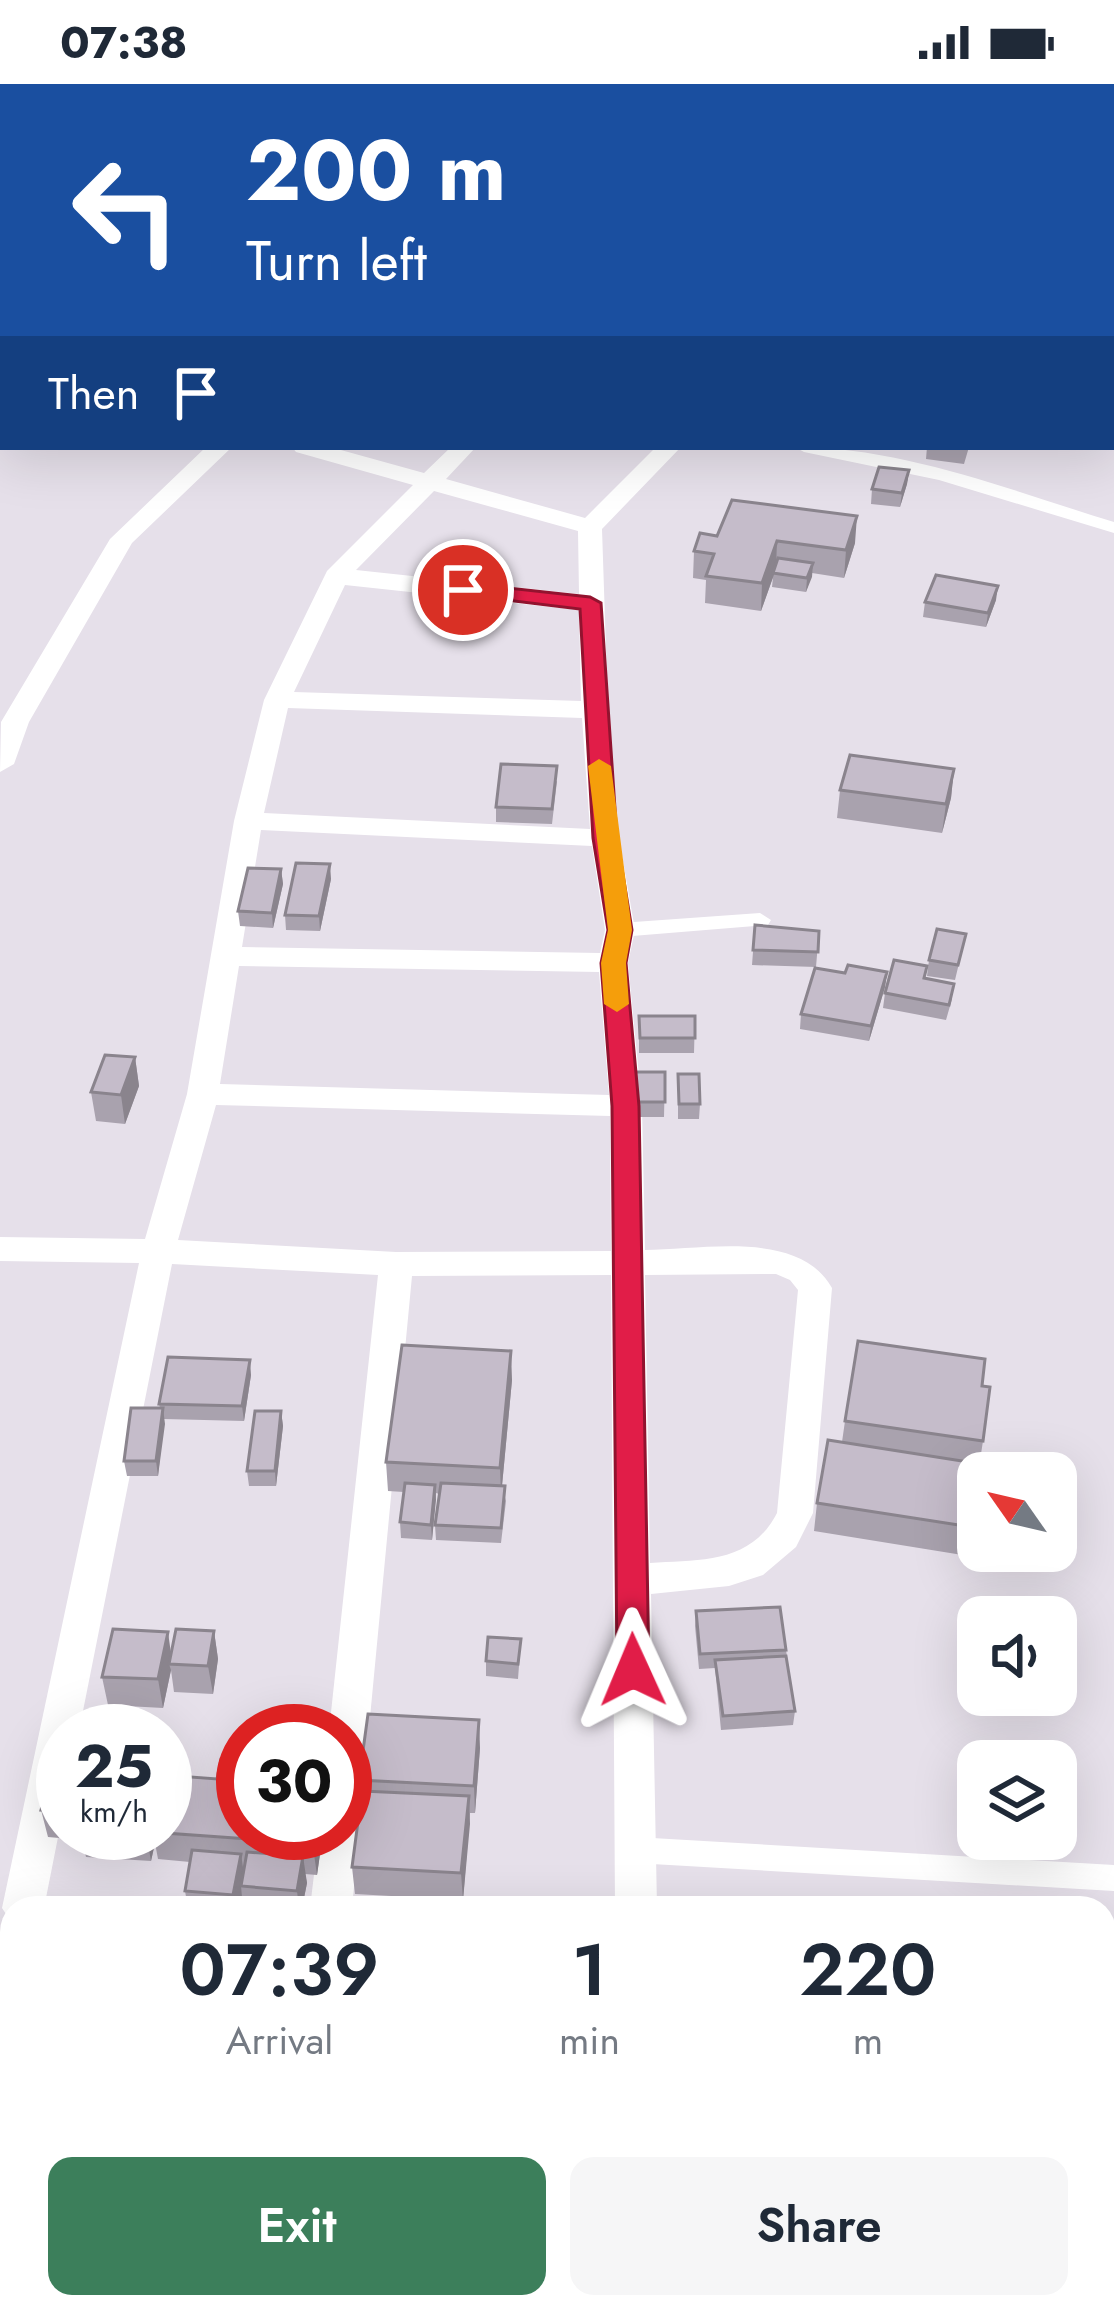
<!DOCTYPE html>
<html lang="en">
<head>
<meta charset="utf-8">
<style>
  :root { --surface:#fff; --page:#f6f6f7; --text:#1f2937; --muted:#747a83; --accent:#3c7f5b }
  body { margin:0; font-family:Jost,sans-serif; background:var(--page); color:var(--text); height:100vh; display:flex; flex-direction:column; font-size:45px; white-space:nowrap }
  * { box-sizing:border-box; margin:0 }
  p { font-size:39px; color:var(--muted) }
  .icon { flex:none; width:66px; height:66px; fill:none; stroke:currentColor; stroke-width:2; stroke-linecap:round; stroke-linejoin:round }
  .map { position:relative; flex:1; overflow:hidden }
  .sheet { position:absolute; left:0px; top:1812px; width:1116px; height:423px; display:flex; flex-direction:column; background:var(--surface); border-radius:36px 36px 0 0; box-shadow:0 12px 48px #0002 }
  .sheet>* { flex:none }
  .top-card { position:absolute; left:0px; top:0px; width:1116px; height:366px; box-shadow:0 12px 48px #0002; background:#1a4fa0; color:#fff; overflow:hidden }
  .needle { width:78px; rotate:304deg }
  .controls { position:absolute; left:957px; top:1368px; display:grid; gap:24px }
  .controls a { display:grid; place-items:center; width:120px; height:120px; border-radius:24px; background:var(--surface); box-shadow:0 12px 48px #0002; font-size:60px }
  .speed { position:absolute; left:36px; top:1620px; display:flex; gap:24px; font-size:60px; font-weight:700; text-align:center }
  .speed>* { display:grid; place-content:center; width:156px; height:156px; border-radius:50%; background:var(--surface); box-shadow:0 12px 48px #0002; line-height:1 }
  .speed small { font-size:30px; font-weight:400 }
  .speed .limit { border:18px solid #d22; background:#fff; color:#111 }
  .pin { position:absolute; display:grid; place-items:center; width:102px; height:102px; color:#fff; margin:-51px; border:6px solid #fff; border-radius:50%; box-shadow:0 3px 12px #0007 }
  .me { position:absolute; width:132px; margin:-66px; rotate:359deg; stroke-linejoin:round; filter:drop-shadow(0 0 9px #0008) }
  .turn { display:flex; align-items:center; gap:42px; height:252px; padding:0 48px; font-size:54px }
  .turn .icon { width:156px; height:156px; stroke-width:2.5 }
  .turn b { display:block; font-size:84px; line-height:102px }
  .then { display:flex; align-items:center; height:114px; padding:0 48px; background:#0003; gap:24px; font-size:45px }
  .eta { display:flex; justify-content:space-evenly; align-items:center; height:204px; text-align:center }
  .eta b { font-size:72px; font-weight:600; line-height:84px }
  .primary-button { display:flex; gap:24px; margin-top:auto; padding:24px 48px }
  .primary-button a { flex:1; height:138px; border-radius:24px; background:var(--accent); color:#fff; font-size:48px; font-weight:600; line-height:138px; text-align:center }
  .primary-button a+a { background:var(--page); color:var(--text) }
  .status { display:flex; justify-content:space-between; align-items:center; height:84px; padding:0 60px; background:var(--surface); direction:ltr }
  .status svg { height:33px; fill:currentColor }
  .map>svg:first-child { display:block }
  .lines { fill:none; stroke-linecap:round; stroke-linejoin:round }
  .service { fill:#fff; fill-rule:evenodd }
  .minor { fill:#fff; fill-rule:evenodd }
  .tertiary { fill:#fff; fill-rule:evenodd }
  .wall { fill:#a9a2ae }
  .shaded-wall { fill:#8a848d }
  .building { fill:#c5bcca; stroke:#8a848d; stroke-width:3 }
  .route { fill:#e11d48; stroke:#92132f; stroke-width:3 }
  .slow { fill:#f59e0b }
</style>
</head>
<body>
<div class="status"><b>07:38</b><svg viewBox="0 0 49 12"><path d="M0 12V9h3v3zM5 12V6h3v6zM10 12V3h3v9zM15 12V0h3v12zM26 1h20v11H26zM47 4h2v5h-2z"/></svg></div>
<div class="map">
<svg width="1114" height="2234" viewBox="0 0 1114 2234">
  <rect width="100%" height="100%" fill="#e6e0ea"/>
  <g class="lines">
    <path class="service" d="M795 363C903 363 1012 407 1114 438V449L939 396 804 368Z
      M760 829 771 836 768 841 620 853 609 846 620 839Z
      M635 1753 1114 1781V1807L635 1779 624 1775 620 1766 624 1757Z"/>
    <path class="minor" d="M214 0H244L246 3H216Z
      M426 0H448L424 3Z
      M803 0H835L837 3H805Z
      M854 0H875L852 3Z
      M1016 0H1037L1014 3Z
      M0 10 3 11V23L0 22Z
      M0 90 3 91V103L0 102Z
      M292 363H330L424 389 451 363H476L446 395 585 434 656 363H681L602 445 608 626 619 754 635 846 628 879 642 1022 645 1166C703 1166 799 1145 832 1204L813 1429 796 1463 763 1491 729 1502 651 1510 657 1824H615L611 1191 412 1192 365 1686 359 1698 345 1703V1647H329L378 1191 172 1180 79 1647H63V1728L44 1824H12V1839L2 1824 139 1179 0 1177V1153L145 1155 187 1010 234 737 264 616 327 487 413 401 296 368ZM434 407 578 447 579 510 356 486ZM345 501 579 526 581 617 294 608ZM288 624 582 634 590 745 264 729ZM261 746 592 762 605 846 600 869 242 863ZM239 882 599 888 609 1011 220 1000ZM216 1021 610 1032 611 1167 396 1168 178 1156ZM776 1190 790 1196 798 1206 777 1429C751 1480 700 1476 650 1479L645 1191Z
      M345 1733 353 1736 359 1749 352 1824H310L319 1749H345Z
      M12 1857V1949L0 1954V1861Z
      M268 2223H314L313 2234H267Z
      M615 2223H661V2234H615Z"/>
    <path class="tertiary" d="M640 0H662L638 3Z
      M206 363H232L132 459 29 638 14 680 0 688 1 638 110 455Z"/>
  </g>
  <path class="wall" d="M1078 0H1114L1111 3H1091Z
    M927 363H969L964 380 926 375Z
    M909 386 907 400 900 423 871 420 872 405Z
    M717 452 855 459 844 494 812 489 806 508 772 503 773 493 761 527 705 519 706 496 693 494 694 467Z
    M996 516 986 543 923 533 925 518Z
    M954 685 951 714 942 749 837 734 840 706Z
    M557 697 552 740 496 738V723Z
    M281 785 283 800 273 844 240 842 238 827Z
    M331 795 320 847 286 846 285 831Z
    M755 841 819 847 816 883 752 881Z
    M966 850 955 896 927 892 929 876Z
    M887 888 885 903 869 957 800 945 801 930 845 889Z
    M925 895 952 915 946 936 883 924 885 909Z
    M639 932H695L694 969H639Z
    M135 973 139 1002 125 1040 96 1037 91 1008Z
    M632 988H665L664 1033H632Z
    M678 990 700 1020 699 1035H678Z
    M251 1291 244 1337 164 1335 158 1392H127L124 1377 160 1324 159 1320Z
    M512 1296 502 1402 506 1417 501 1459 436 1456 435 1441 439 1410 436 1409 432 1456 401 1454 400 1438 404 1408 388 1407 386 1378Z
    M982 1302 983 1357 978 1389V1467H982L981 1474 814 1447 817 1419 842 1358 845 1337Z
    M281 1327 283 1342 276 1402H249L247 1387Z
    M696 1527 786 1566 795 1627 793 1641 721 1646 715 1584 699 1585 695 1542Z
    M214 1547 218 1575 213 1610 174 1608 171 1586 163 1624 108 1621 102 1593 171 1570Z
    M521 1555 518 1595 486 1592V1577Z
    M480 1664 475 1729H470L463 1816 355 1810 352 1783 361 1715 359 1696Z
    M63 1674V1749H323L317 1791 305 1790 307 1799 302 1824H244L242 1813 240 1824H188L185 1807 190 1778 158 1775 155 1759 151 1777 86 1773 82 1756 48 1753 41 1726Z"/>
  <path class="shaded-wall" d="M909 386 907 400 900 423 902 409Z
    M857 432 855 459 844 494 846 466Z
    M777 457 776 485 761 527 762 499Z
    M813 479 812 493 806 508 807 494Z
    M998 502 996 516 986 543 988 529Z
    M954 685 951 714 942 749 946 720Z
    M330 780 331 795 320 847 319 832Z
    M281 785 283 800 273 844 272 829Z
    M887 888 885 903 869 957 871 942Z
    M135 973 139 1002 125 1040 121 1011Z
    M511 1267 512 1296 501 1412 500 1384Z
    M250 1276 251 1291 244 1337 242 1322Z
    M163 1324 165 1340 158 1392 156 1377Z
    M281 1327 283 1342 276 1402 275 1387Z
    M435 1401 436 1416 432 1456 431 1441Z
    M214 1547 218 1575 213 1610 208 1582Z
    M168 1548 172 1577 169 1580 171 1586 163 1624 158 1595Z
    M479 1636 480 1664 475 1729 474 1702Z
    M469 1712 470 1740 463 1816 461 1789Z
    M146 1749H153L155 1759 151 1777Z
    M276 1749H285L280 1761 281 1771 279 1784 275 1757Z
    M316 1749H323L317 1791 313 1763Z
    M241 1770 245 1797 241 1802 242 1813 240 1824H235L233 1811Z
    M303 1772 307 1799 302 1824H299L297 1807Z
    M152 2223H161L160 2234H151Z"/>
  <path class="building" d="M102 0H194L197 1 193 3H97Z
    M941 0H995L992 3H955Z
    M1051 0H1068L1081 3H1047Z
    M879 383 909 386 902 409 872 405Z
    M732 416 857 432 846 466 777 457 762 499 706 492 714 470 694 467 700 449 717 452Z
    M778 474 813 479 807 494 773 489Z
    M936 491 998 502 988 529 925 518Z
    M850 671 954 685 946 720 840 706Z
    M501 680 557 682 552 725 496 723Z
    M296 779 330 780 319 832 285 831Z
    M248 784 281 785 272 829 238 827Z
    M755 841 819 847 818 868 753 866Z
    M937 845 966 850 958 881 929 876Z
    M894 876 927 882 924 894 954 900 949 921 885 909Z
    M848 881 887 888 871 942 801 930 815 884 845 889Z
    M639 932H695V954H640Z
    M105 971 135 973 121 1011 91 1008Z
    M632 988H665V1018H632Z
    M678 990H699L700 1020H679Z
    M858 1257 985 1275 982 1302 990 1303 983 1357 845 1337Z
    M402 1261 511 1267 500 1384 386 1378Z
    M168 1273 250 1276 242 1322 159 1320Z
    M131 1324H163L156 1377H124Z
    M255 1327H281L275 1387H247Z
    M828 1356 994 1382 993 1389H978V1444L817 1419Z
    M405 1399 435 1401 431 1441 400 1438Z
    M441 1399 505 1402 501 1444 435 1441Z
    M780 1523 786 1566 700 1570 696 1527Z
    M113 1545 168 1548 158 1595 102 1593Z
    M176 1545 214 1547 208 1582 169 1580Z
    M488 1553 521 1555 518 1580 486 1577Z
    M786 1572 795 1627 723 1632 715 1576Z
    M368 1630 479 1636 474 1702 359 1696Z
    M55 1673 63 1674V1727L41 1726Z
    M221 1675 243 1677V1749H276L275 1757 165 1749V1691L217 1695Z
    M362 1707 469 1712 461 1789 352 1783Z
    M282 1749H316L313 1763 280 1761Z
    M192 1766 241 1770 233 1811 185 1807Z
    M247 1768 303 1772 297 1807 241 1802Z
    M90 2223H152L151 2234 89 2233Z"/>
  <path class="route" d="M463 499 590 513 601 519 617 754 632 846 626 879 639 1022 649 1586 645 1596 633 1599 622 1596 617 1586 612 1022 601 879 608 846 593 754 580 525 455 510V501Z"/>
  <path class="slow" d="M599 675 611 682 632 846 626 879 629 920 617 928 604 920 601 879 608 846 588 682Z"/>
</svg>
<div class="controls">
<a><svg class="needle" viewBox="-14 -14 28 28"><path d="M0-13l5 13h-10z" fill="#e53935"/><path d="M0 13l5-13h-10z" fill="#747a83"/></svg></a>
<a><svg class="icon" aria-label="sound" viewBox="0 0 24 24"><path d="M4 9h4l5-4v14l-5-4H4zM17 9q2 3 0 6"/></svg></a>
<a><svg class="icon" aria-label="layers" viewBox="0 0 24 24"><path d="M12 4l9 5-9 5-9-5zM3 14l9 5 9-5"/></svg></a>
</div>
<div class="speed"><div>25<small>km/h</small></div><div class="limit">30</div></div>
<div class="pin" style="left:463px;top:506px;background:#d93025"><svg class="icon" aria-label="arrive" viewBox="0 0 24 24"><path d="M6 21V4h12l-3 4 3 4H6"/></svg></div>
<svg class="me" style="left:633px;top:1586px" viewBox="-20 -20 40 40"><path d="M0-17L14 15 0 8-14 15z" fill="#e11d48" stroke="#fff" stroke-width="4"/></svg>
<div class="top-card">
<div class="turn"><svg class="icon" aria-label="left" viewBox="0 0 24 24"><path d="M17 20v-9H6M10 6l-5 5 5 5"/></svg><div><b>200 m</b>Turn left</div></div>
<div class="then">Then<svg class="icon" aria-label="arrive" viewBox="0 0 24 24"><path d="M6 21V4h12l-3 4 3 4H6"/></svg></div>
</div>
<section class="sheet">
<div class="eta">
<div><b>07:39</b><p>Arrival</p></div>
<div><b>1</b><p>min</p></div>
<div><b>220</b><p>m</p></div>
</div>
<div class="primary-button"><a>Exit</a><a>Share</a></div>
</section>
</div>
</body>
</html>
